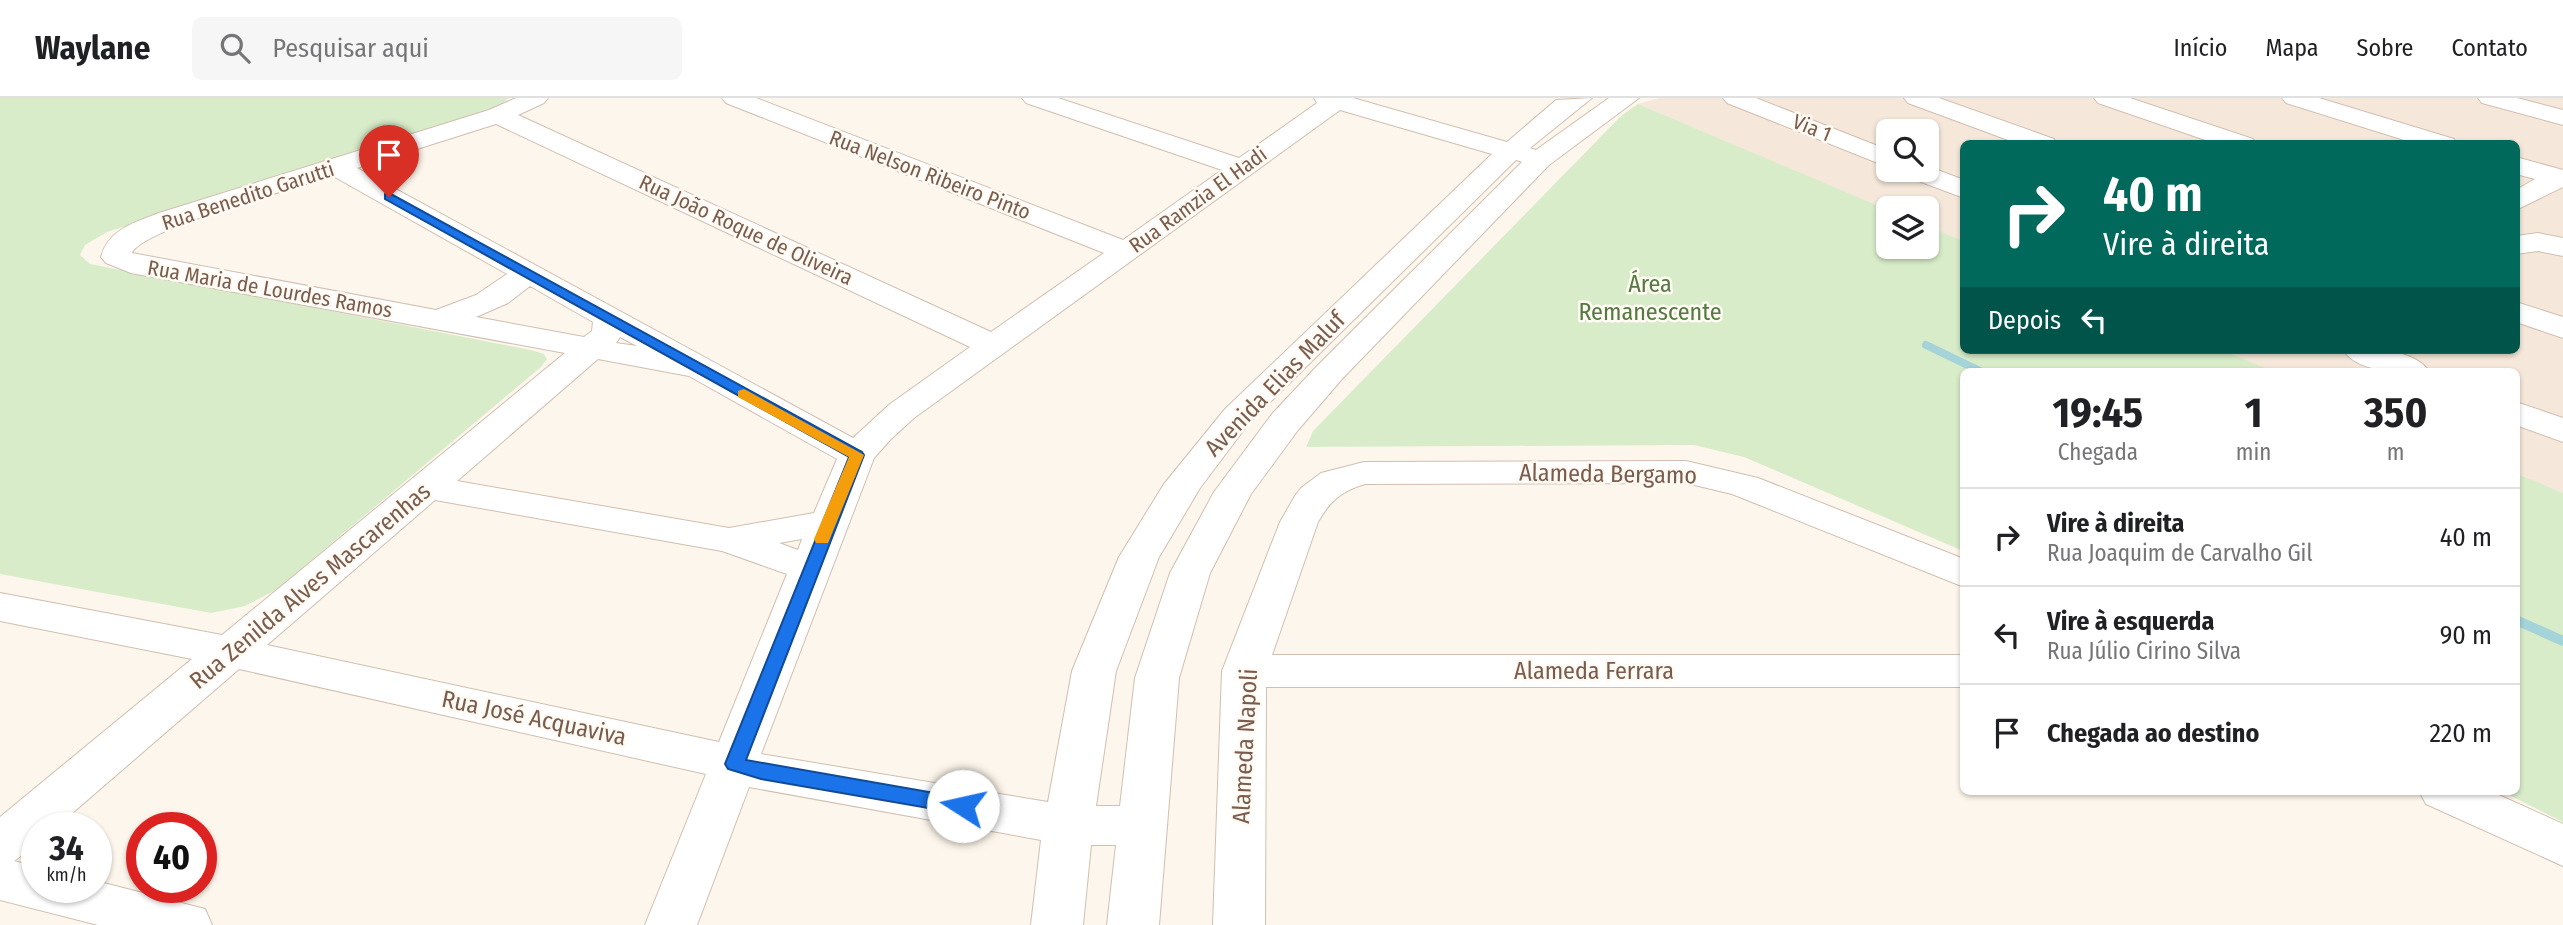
<!DOCTYPE html>
<html lang="pt">
<head>
<meta charset="utf-8">
<style>
  :root { --surface:#fff; --page:#f6f6f6; --text:#202124; --muted:#757577; --line:#e0e0e0 }
  body { margin:0; font-family:"Fira Sans Condensed",sans-serif; background:var(--page); color:var(--text); height:100vh; display:flex; flex-direction:column; font-size:26px; white-space:nowrap }
  * { box-sizing:border-box; margin:0 }
  p { font-size:23px; color:var(--muted) }
  .icon { flex:none; width:38px; height:38px; fill:none; stroke:currentColor; stroke-width:2; stroke-linecap:round; stroke-linejoin:round }
  .map { position:relative; flex:1; overflow:hidden }
  .panel { position:absolute; left:1960px; top:270px; width:560px; height:427px; display:flex; flex-direction:column; background:var(--surface); border-radius:10px; box-shadow:0 2px 5px #0004 }
  .panel>* { flex:none }
  .top-card { position:absolute; left:1960px; top:42px; width:560px; height:214px; border-radius:10px; box-shadow:0 2px 5px #0004; background:#00695c; color:#fff; overflow:hidden }
  .fabs { position:absolute; left:1876px; top:21px; display:grid; gap:14px }
  .fabs a { display:grid; place-items:center; width:63px; height:63px; border-radius:10px; background:var(--surface); box-shadow:0 2px 5px #0004; font-size:35px }
  .speed { position:absolute; left:21px; top:714px; display:flex; gap:14px; font-size:35px; font-weight:700; text-align:center }
  .speed>* { display:grid; place-content:center; width:91px; height:91px; border-radius:50%; background:var(--surface); box-shadow:0 2px 5px #0004; line-height:1 }
  .speed small { font-size:18px; font-weight:400 }
  .speed .limit { border:10px solid #d22; background:#fff; color:#111 }
  .pin { position:absolute; display:grid; place-items:center; width:60px; height:60px; color:#fff; margin:-72px -30px; border-radius:50% 50% 50% 0; rotate:-45deg; box-shadow:0 0 7px #0007 }
  .pin .icon { rotate:45deg }
  .me { position:absolute; width:77px; margin:-38px; rotate:280deg; stroke-linejoin:round; filter:drop-shadow(0 0 5px #0008) }
  .turn { display:flex; align-items:center; gap:24px; height:147px; padding:0 28px; font-size:32px }
  .turn .icon { width:91px; height:91px; stroke-width:2.5 }
  .turn b { display:block; font-size:49px; line-height:60px }
  .then { display:flex; align-items:center; height:66px; padding:0 28px; background:#0003; gap:14px; font-size:26px }
  .eta { display:flex; justify-content:space-evenly; align-items:center; height:119px; text-align:center }
  .eta b { font-size:42px; font-weight:700; line-height:49px }
  ul { padding:0; list-style:none }
  li { display:flex; align-items:center; gap:21px; height:98px; padding:0 28px; border-top:2px solid var(--line) }
  li div { flex:1 }
  li b { display:block; font-size:26px }
  li em { font-style:normal }
  header { display:flex; align-items:center; gap:42px; box-sizing:border-box; height:98px; padding:0 35px; background:var(--surface); border-bottom:2px solid var(--line) }
  header strong { font-size:33px }
  nav { display:flex; gap:38px; margin-inline-start:auto; font-size:24px }
  .search { width:490px; height:63px; background:var(--page); display:flex; align-items:center; gap:18px; box-sizing:border-box; padding:0 24px; border-radius:10px; color:var(--muted); font-size:26px }
  .map>svg:first-child { display:block }
  .residential { fill:#f5e8da; fill-rule:evenodd }
  .green { fill:#d8ecc9 }
  .lines { fill:none; stroke-linecap:round; stroke-linejoin:round }
  .stream-far1 { stroke:#a5d3da; stroke-width:8 }
  .stream { stroke:#a5d3da; stroke-width:10 }
  .minor-casing { stroke:#d1beb0; stroke-width:2 }
  .minor { fill:#fff; fill-rule:evenodd }
  .route { fill:#1a73e8; stroke:#114b97; stroke-width:2 }
  .slow { fill:#f59e0b }
  .labels { text-anchor:middle; stroke-width:5; stroke-linejoin:round; paint-order:stroke }
  .far-street-label { font-size:21px; fill:#7a5c4d; stroke:#fffaf3 }
  .park-label { font-size:24px; fill:#537a41; stroke:#fffaf3 }
  .street-label { font-size:24px; fill:#7a5c4d; stroke:#fffaf3 }
</style>
</head>
<body>
<header>
<strong>Waylane</strong>
<div class="search"><svg class="icon" aria-label="search" viewBox="0 0 24 24"><circle cx="10" cy="10" r="6"/><path d="M15 15l6 6"/></svg>Pesquisar aqui</div>
<nav><a>Início</a><a>Mapa</a><a>Sobre</a><a>Contato</a></nav>
</header>
<div class="map">
<svg width="2563" height="827" viewBox="0 0 2563 827">
  <rect width="100%" height="100%" fill="#fdf6ec"/>
  <path class="residential" d="M1659 0H2563V399L2517 380 2516 273H2262L2213 252H2516V46H1964L1963 145 1927 130V110H1888V113L1638 6ZM1888 33H1927V72H1888Z"/>
  <path class="green" d="M0 0H509L500 7 464 20 107 134 85 147 80 157 90 166 531 252 544 256 547 261 541 269 276 492 245 508 211 515 0 476Z
    M1638 6 1888 112V149H1927V128L1963 143 1964 252H2222L2272 273H1964L1963 453 1744 359 1694 347 1306 349 1313 333 1621 18Z
    M2517 376 2563 395V724L2501 693H2516Z"/>
  <g class="lines">
    <path class="stream-far1" d="M1926 247 1980 273"/>
    <path class="stream" d="M2516 522 2563 543"/>
    <g class="minor-casing">
      <path id="minor" d="M516 0H548L544 5 518 17 991 234 1104 155 726 5 722 0H756L1123 142 1222 72 1026 5 1022 0H1058L1239 60 1317 5 1314 0H1353L1507 44 1556 2 1592 0 1530 50 1536 52 1609 0H1639L1549 67 1342 281 1298 332 1251 396 1210 475 1179 580 1159 827H1107L1116 747H1091L1083 827H1031L1041 742 749 689 697 827H645L706 676 239 571 55 730H37V746L14 763 37 769V789H96V783L205 811 212 827H98L0 802V719L192 561 0 523V495L222 537 565 255 131 175 106 165 101 159C108 131 136 124 159 115L489 12ZM1340 12 1492 56 1225 311 1164 386 1119 459 1072 573 1048 704 761 656 874 360 891 341 914 320ZM496 26 970 249 890 306 853 340 357 70ZM1516 62 1522 64 1318 267 1272 316 1214 394 1170 475 1135 580 1120 708H1096L1116 573 1159 459 1200 390 1249 325ZM333 78 507 176 476 197 436 212 132 155C140 132 301 88 333 78ZM530 188 593 224 592 233 584 239 476 219 508 205ZM620 239 637 248 616 245ZM598 261 689 278 837 361 814 415 729 430 457 383ZM435 402 722 453 787 476 719 644 267 547ZM802 441 798 452 779 445Z
        M1723 0H1756L1888 52V69L1727 5Z
        M1904 0H1939L2054 41 2057 46H2019L1908 5Z
        M2094 0H2130L2253 41 2256 46H2217L2098 5Z
        M2282 0H2319L2454 41 2457 46H2417L2286 5Z
        M2478 0H2517L2563 12V27L2482 5Z
        M2516 59 2563 72V89L2516 112V92L2535 81 2516 76Z
        M1927 68 1964 82V100L1905 78 1901 72H1927Z
        M2538 135 2563 140V158L2538 153 2516 156V138Z
        M2516 204 2563 219V240L2516 224Z
        M2343 252C2369 252 2412 249 2429 273 2402 273 2360 277 2343 252Z
        M2516 304 2563 320V344L2516 327Z
        M1686 363 1758 380 1964 461V489L1732 396 1686 385 1365 386C1341 393 1330 403 1318 424L1272 557H1964V589H1266L1265 827H1213L1222 573 1280 424 1295 398 1301 390 1321 375 1364 364Z
        M2419 693H2490L2563 726V768L2426 706Z"/>
    </g>
    <use href="#minor" class="minor"/>
  </g>
  <path class="route" d="M389 95 862 354 864 357 746 662 963 700 971 703 973 708 971 714 963 716 761 681 728 671 725 666 849 359 385 101V96Z"/>
  <path class="slow" d="M744 291 864 357 828 445H816L814 441 849 359 738 299V293Z"/>
  <g class="labels">
    <g class="far-street-label">
      <text transform="translate(1812 30) rotate(22)" y="7">Via 1</text>
      <text transform="translate(930 77) rotate(21)" y="7">Rua Nelson Ribeiro Pinto</text>
      <text transform="translate(248 98) rotate(-18)" y="7">Rua Benedito Garutti</text>
      <text transform="translate(1198 102) rotate(-36)" y="7">Rua Ramzia El Hadi</text>
      <text transform="translate(746 132) rotate(25)" y="7">Rua João Roque de Oliveira</text>
      <text transform="translate(270 191) rotate(10)" y="7">Rua Maria de Lourdes Ramos</text>
    </g>
    <g class="park-label">
      <text x="1650" y="194">Área<tspan x="1650" dy="28">Remanescente</tspan></text>
    </g>
    <g class="street-label">
      <text transform="translate(1275 286) rotate(-46)" y="8">Avenida Elias Maluf</text>
      <text transform="translate(1608 376) rotate(1)" y="8">Alameda Bergamo</text>
      <text transform="translate(310 488) rotate(-40)" y="8">Rua Zenilda Alves Mascarenhas</text>
      <text x="1594" y="581">Alameda Ferrara</text>
      <text transform="translate(534 620) rotate(12)" y="8">Rua José Acquaviva</text>
      <text transform="translate(1245 648) rotate(-87)" y="8">Alameda Napoli</text>
    </g>
  </g>
</svg>
<div class="fabs">
<a><svg class="icon" aria-label="search" viewBox="0 0 24 24"><circle cx="10" cy="10" r="6"/><path d="M15 15l6 6"/></svg></a>
<a><svg class="icon" aria-label="layers" viewBox="0 0 24 24"><path d="M12 4l9 5-9 5-9-5zM3 14l9 5 9-5"/></svg></a>
</div>
<div class="speed"><div>34<small>km/h</small></div><div class="limit">40</div></div>
<div class="pin" style="left:389px;top:99px;background:#d93025"><svg class="icon" aria-label="arrive" viewBox="0 0 24 24"><path d="M6 21V4h12l-3 4 3 4H6"/></svg></div>
<svg class="me" style="left:963px;top:708px" viewBox="-20 -20 40 40"><circle r="19" fill="#fff"/><path d="M0-13L10 11 0 6-10 11z" fill="#1a73e8"/></svg>
<div class="top-card">
<div class="turn"><svg class="icon" aria-label="right" viewBox="0 0 24 24"><path d="M7 20v-9h11M14 6l5 5-5 5"/></svg><div><b>40 m</b>Vire à direita</div></div>
<div class="then">Depois<svg class="icon" aria-label="left" viewBox="0 0 24 24"><path d="M17 20v-9H6M10 6l-5 5 5 5"/></svg></div>
</div>
<section class="panel">
<div class="eta">
<div><b>19:45</b><p>Chegada</p></div>
<div><b>1</b><p>min</p></div>
<div><b>350</b><p>m</p></div>
</div>
<ul>
<li><svg class="icon" aria-label="right" viewBox="0 0 24 24"><path d="M7 20v-9h11M14 6l5 5-5 5"/></svg><div><b>Vire à direita</b><p>Rua Joaquim de Carvalho Gil</p></div><em>40 m</em></li>
<li><svg class="icon" aria-label="left" viewBox="0 0 24 24"><path d="M17 20v-9H6M10 6l-5 5 5 5"/></svg><div><b>Vire à esquerda</b><p>Rua Júlio Cirino Silva</p></div><em>90 m</em></li>
<li><svg class="icon" aria-label="arrive" viewBox="0 0 24 24"><path d="M6 21V4h12l-3 4 3 4H6"/></svg><div><b>Chegada ao destino</b></div><em>220 m</em></li>
</ul>
</section>
</div>
</body>
</html>
